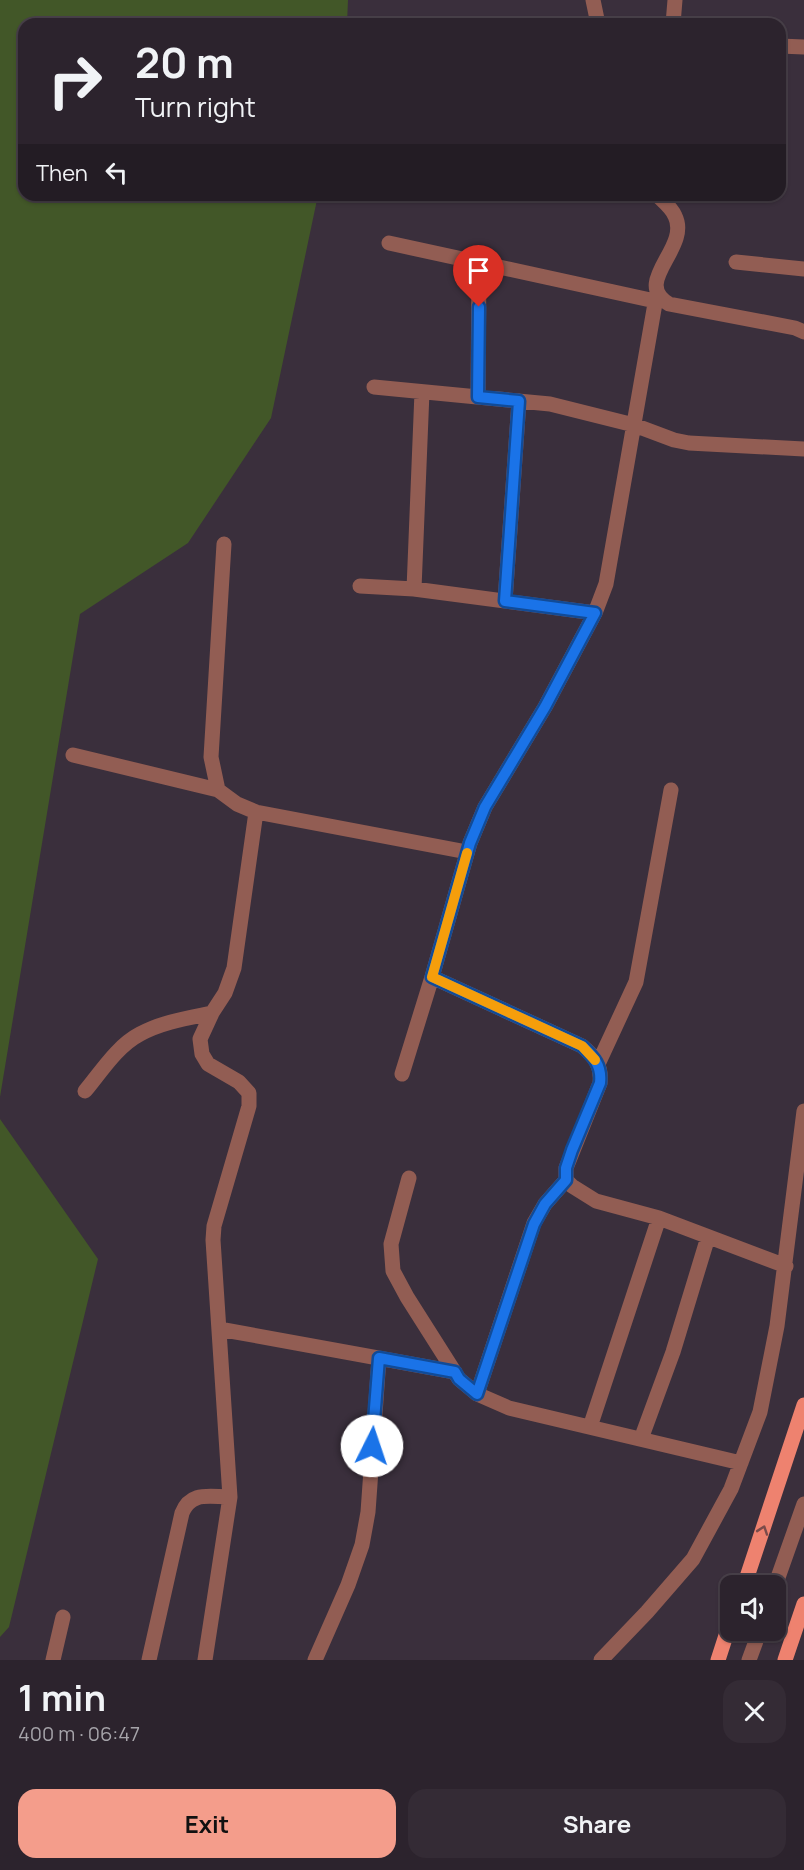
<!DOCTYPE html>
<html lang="en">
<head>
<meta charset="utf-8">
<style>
  :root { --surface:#2c232d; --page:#342b35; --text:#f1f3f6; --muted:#a6a4aa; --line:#484049; --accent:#f49d8b }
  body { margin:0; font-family:Manrope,sans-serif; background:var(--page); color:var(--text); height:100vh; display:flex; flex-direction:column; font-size:22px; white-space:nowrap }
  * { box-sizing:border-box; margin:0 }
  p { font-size:20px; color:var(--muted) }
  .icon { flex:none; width:33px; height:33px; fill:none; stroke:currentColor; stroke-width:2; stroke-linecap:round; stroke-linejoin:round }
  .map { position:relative; height:1660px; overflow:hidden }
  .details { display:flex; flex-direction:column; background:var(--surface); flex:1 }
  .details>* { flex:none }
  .guide { position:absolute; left:18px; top:18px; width:768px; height:183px; border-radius:18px; box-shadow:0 2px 4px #0004,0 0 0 2px var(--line); background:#2c232d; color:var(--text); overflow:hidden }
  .tools { position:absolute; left:720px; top:1575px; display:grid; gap:12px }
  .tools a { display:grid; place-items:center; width:66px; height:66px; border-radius:12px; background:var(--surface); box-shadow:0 2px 4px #0004,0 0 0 2px var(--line); font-size:30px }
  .pin { position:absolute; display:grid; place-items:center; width:51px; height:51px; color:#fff; margin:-62px -26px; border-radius:50% 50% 50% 0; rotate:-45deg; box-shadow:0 0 6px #0007 }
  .pin .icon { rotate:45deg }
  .me { position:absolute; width:66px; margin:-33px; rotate:4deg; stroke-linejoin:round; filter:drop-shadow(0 0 4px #0008) }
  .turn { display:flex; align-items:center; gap:21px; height:126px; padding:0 18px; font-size:27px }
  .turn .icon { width:78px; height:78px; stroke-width:2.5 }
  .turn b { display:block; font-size:42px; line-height:51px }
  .then { display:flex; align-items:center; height:57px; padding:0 18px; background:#0003; gap:12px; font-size:22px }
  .round { display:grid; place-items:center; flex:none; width:63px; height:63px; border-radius:18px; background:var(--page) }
  .summary { display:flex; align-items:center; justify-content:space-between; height:102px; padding:0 18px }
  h1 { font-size:36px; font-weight:700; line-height:45px }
  .action { display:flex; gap:12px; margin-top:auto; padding:12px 18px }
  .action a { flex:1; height:69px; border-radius:18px; background:var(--accent); color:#111; font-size:24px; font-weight:700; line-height:69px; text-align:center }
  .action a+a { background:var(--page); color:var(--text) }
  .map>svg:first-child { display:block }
  .green { fill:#425728 }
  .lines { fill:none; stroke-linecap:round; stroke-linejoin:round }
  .minor { stroke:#925d53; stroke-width:15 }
  .major { stroke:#ee826f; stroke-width:15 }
  .oneway { stroke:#7b4b4a }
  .route-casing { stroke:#114b97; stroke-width:15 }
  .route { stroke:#1a73e8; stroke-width:10 }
  .slow { stroke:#f59e0b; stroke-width:10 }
</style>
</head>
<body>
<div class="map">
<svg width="804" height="1660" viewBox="0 0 804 1660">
  <rect width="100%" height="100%" fill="#3a2f3c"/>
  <path class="green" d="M0 0H348L347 24H24V195H318L271 418 188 543 80 614 0 1097Z
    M0 1119 98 1259 9 1627 0 1637Z"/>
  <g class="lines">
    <path class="minor" d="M593 0 598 24
      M673 24 675 0
      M780 46 804 47
      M657 195C663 201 672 208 675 216 691 248 631 282 669 304L795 328 804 332
      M389 243 655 301
      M736 262 804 269
      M374 387 550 404 634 425 674 440 689 443 804 449
      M478 397 479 262
      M224 544 211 757 218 790 237 804 256 812 467 852
      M360 586 414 589 595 613
      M414 589 422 392
      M505 601 519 401
      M73 755 218 790
      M432 977 582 1046C595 1057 602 1066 600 1083L566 1168V1180L572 1186 596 1201 659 1218 786 1266
      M598 1064 636 982 671 790
      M402 1074 432 977 470 843 485 807 545 707 595 613 606 584 657 292
      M85 1091C101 1072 117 1046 140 1034 162 1022 188 1018 212 1013
      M409 1178 391 1244 393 1271 407 1297 459 1379 477 1394 509 1408 741 1463
      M219 1329 455 1372
      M477 1394 534 1223 545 1204 566 1180
      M590 1427 659 1218
      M641 1439 673 1352 708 1237
      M775 1586 804 1504
      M53 1660 63 1617
      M149 1660 182 1513C191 1491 209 1497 230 1497
      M205 1660 230 1497 213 1240 214 1226 249 1106V1093L239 1082 208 1064 202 1054 200 1039 212 1013 225 993 234 968 256 812
      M315 1660 348 1585 362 1545 368 1512 379 1358
      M601 1660 647 1612 693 1559 731 1489 760 1412 777 1326 804 1111
      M749 1660 760 1630"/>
    <path class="major" d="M744 1586 804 1405
      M718 1660 730 1623
      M785 1660 804 1604"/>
  </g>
  <defs><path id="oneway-chevron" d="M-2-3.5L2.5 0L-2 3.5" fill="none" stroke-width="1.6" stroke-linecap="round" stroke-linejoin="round" transform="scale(1.5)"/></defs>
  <use class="oneway" href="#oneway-chevron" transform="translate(763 1530) rotate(-71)"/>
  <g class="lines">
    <g class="route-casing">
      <path id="route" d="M372 1446 379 1358 455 1372 459 1379 477 1394 534 1224 545 1204 566 1180V1168L572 1150 600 1083C602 1066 594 1057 582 1046L432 977 470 843 485 807 545 707 595 613 505 601 519 401 478 397 479 307"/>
    </g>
    <use href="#route" class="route"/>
    <path class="slow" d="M467 853 432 977 582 1046 595 1060"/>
  </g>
</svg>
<div class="tools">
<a><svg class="icon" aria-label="sound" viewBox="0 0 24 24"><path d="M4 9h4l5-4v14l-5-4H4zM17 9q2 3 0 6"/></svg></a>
</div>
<div class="pin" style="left:479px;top:307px;background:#d93025"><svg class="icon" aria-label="arrive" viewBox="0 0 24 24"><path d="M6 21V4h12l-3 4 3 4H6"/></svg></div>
<svg class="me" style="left:372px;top:1446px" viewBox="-20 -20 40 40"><circle r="19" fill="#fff"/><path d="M0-13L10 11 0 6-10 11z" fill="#1a73e8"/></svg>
<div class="guide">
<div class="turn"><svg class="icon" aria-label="right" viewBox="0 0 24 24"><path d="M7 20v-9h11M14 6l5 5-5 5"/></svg><div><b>20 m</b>Turn right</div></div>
<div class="then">Then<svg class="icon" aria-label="left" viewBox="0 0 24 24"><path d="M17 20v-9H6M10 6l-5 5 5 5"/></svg></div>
</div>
</div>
<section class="details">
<div class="summary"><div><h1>1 min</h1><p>400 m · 06:47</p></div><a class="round"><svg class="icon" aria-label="close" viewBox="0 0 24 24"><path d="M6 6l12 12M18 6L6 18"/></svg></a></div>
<div class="action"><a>Exit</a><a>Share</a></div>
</section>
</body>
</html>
